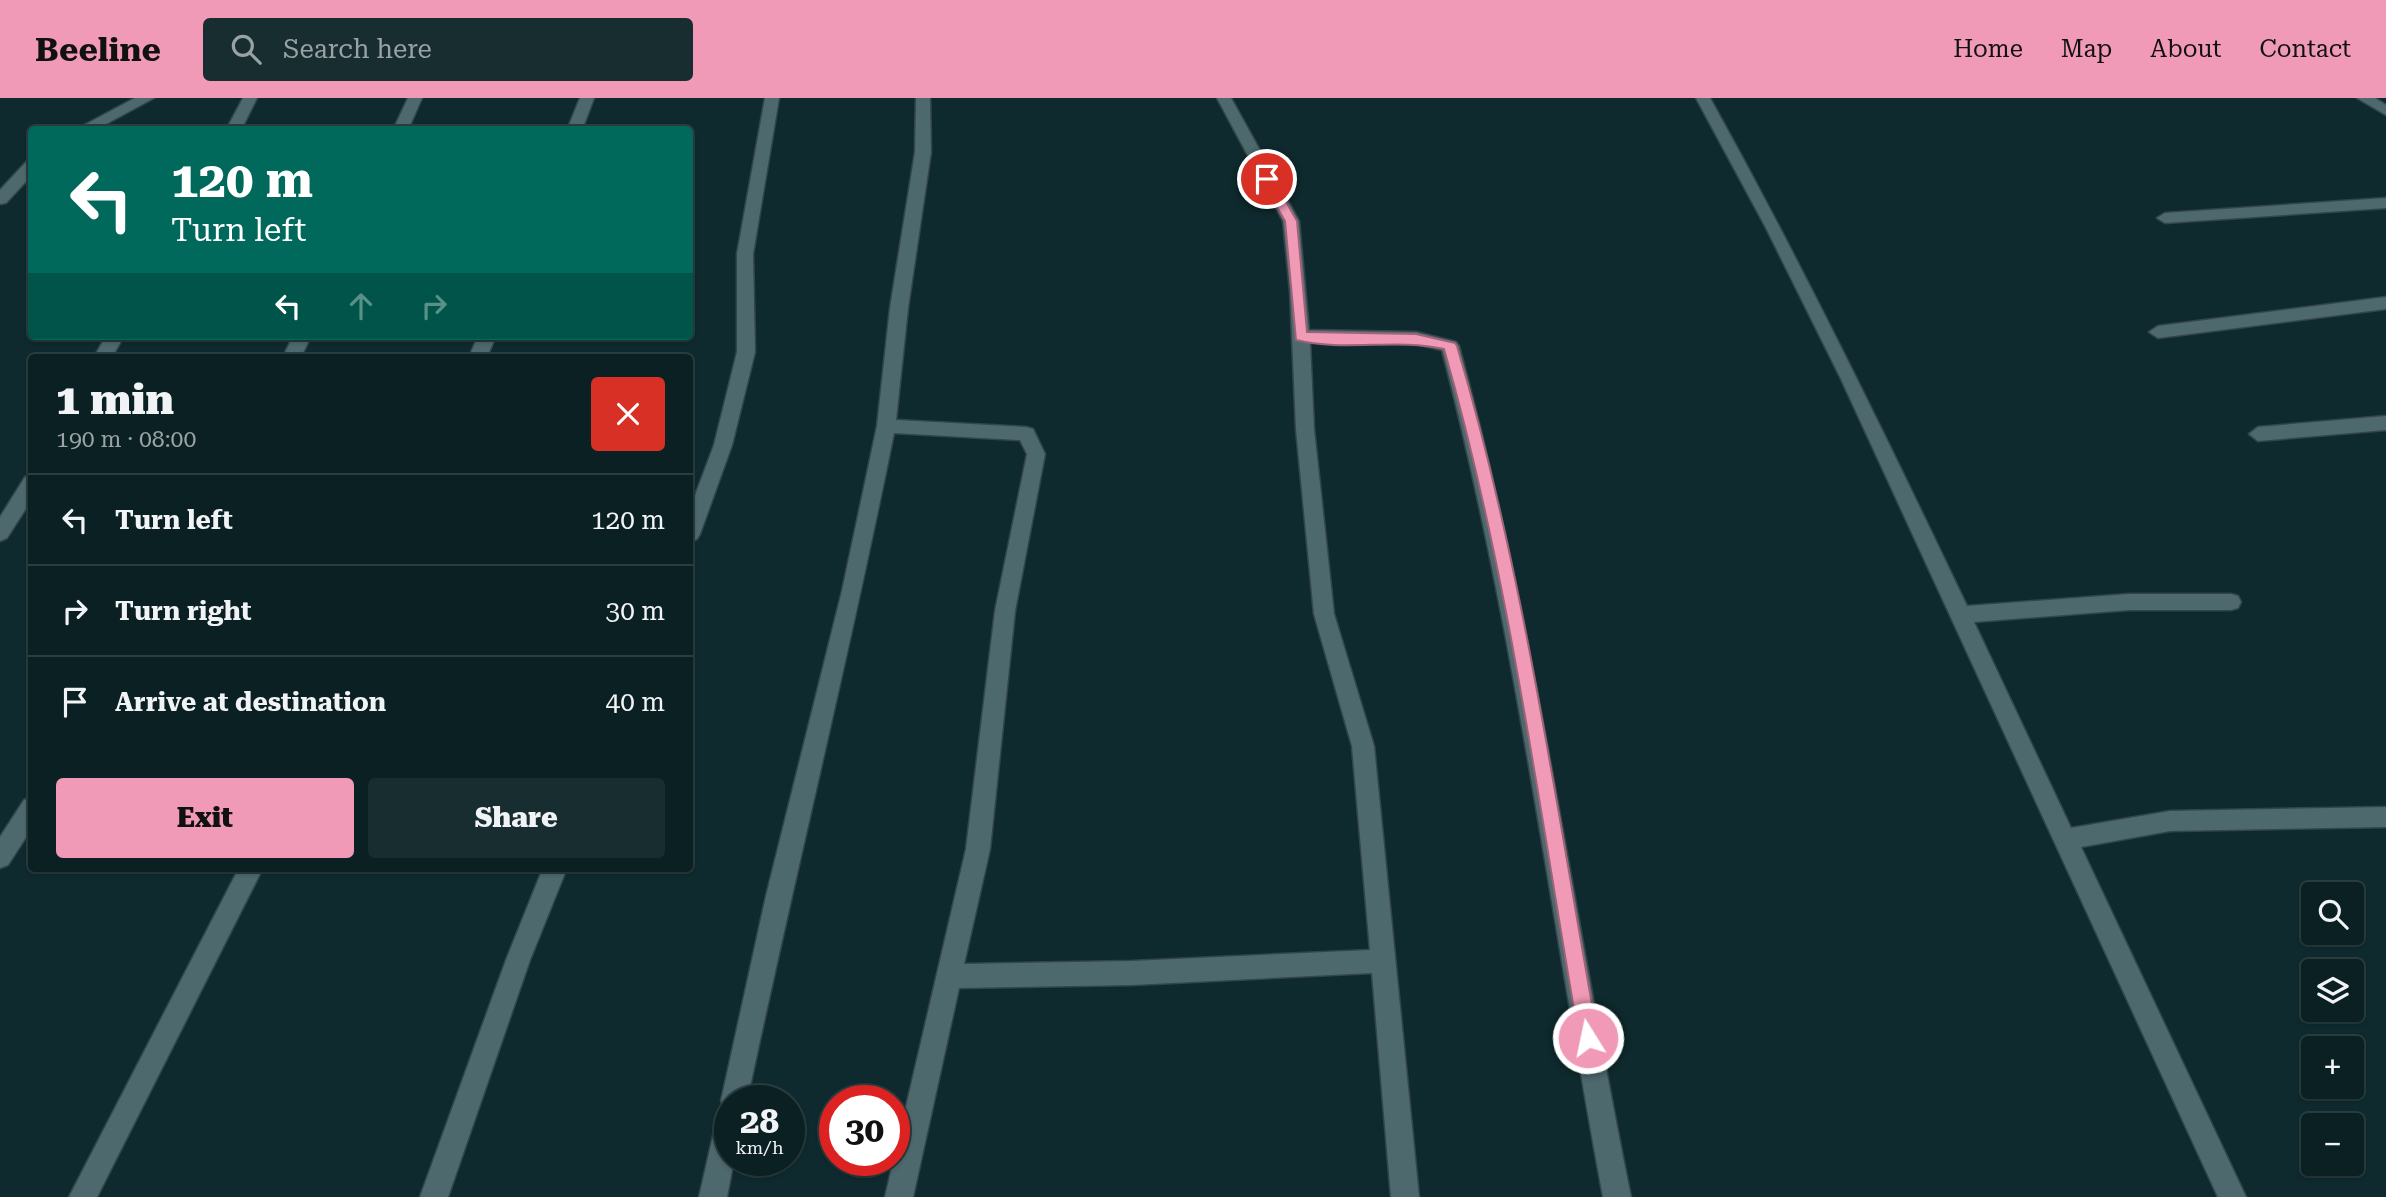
<!DOCTYPE html>
<html lang="en">
<head>
<meta charset="utf-8">
<style>
  :root { --surface:#0a2022; --page:#182d2f; --text:#f1f3f6; --muted:#99a3a5; --line:#2a3e40; --accent:#f09ab7 }
  body { margin:0; font-family:"Roboto Serif",serif; background:var(--page); color:var(--text); height:100vh; display:flex; flex-direction:column; font-size:26px; white-space:nowrap }
  * { box-sizing:border-box; margin:0 }
  p { font-size:23px; color:var(--muted) }
  .icon { flex:none; width:38px; height:38px; fill:none; stroke:currentColor; stroke-width:2; stroke-linecap:round; stroke-linejoin:round }
  .map { position:relative; flex:1; overflow:hidden }
  .details { position:absolute; left:28px; top:256px; width:665px; height:518px; display:flex; flex-direction:column; background:var(--surface); border-radius:7px; box-shadow:0 2px 5px #0004,0 0 0 2px var(--line) }
  .details>* { flex:none }
  .top-card { position:absolute; left:28px; top:28px; width:665px; height:214px; border-radius:7px; box-shadow:0 2px 5px #0004,0 0 0 2px var(--line); background:#00695c; color:#fff; overflow:hidden }
  .fabs { position:absolute; left:2301px; top:784px; display:grid; gap:14px }
  .fabs a { display:grid; place-items:center; width:63px; height:63px; border-radius:7px; background:var(--surface); box-shadow:0 2px 5px #0004,0 0 0 2px var(--line); font-size:35px }
  .speed { position:absolute; left:714px; top:987px; display:flex; gap:14px; font-size:35px; font-weight:700; text-align:center }
  .speed>* { display:grid; place-content:center; width:91px; height:91px; border-radius:50%; background:var(--surface); box-shadow:0 2px 5px #0004,0 0 0 2px var(--line); line-height:1 }
  .speed small { font-size:18px; font-weight:400 }
  .speed .limit { border:10px solid #d22; background:#fff; color:#111 }
  .pin { position:absolute; display:grid; place-items:center; width:60px; height:60px; color:#fff; margin:-30px; border:4px solid #fff; border-radius:50%; box-shadow:0 2px 7px #0007 }
  .me { position:absolute; width:77px; margin:-38px; rotate:350deg; stroke-linejoin:round; filter:drop-shadow(0 0 5px #0008) }
  .turn { display:flex; align-items:center; gap:24px; height:147px; padding:0 28px; font-size:32px }
  .turn .icon { width:91px; height:91px; stroke-width:2.5 }
  .turn b { display:block; font-size:49px; line-height:60px }
  .lanes { display:flex; align-items:center; height:66px; padding:0 28px; background:#0003; justify-content:center; gap:35px; direction:ltr }
  .lanes .off { opacity:.35 }
  .round { display:grid; place-items:center; flex:none; width:74px; height:74px; border-radius:7px; background:var(--page) }
  .head { display:flex; align-items:center; justify-content:space-between; height:119px; padding:0 28px }
  h1 { font-size:42px; font-weight:800; line-height:52px }
  .button { display:flex; gap:14px; margin-top:auto; padding:14px 28px }
  .button a { flex:1; height:80px; border-radius:7px; background:var(--accent); color:#111; font-size:28px; font-weight:800; line-height:80px; text-align:center }
  .button a+a { background:var(--page); color:var(--text) }
  ul { padding:0; list-style:none }
  li { display:flex; align-items:center; gap:21px; height:91px; padding:0 28px; border-top:2px solid var(--line) }
  li div { flex:1 }
  li b { display:block; font-size:26px }
  li em { font-style:normal }
  header { display:flex; align-items:center; gap:42px; box-sizing:border-box; height:98px; padding:0 35px; background:var(--accent); color:#111 }
  header strong { font-size:33px }
  nav { display:flex; gap:38px; margin-inline-start:auto; font-size:24px }
  .search { width:490px; height:63px; background:var(--page); display:flex; align-items:center; gap:18px; box-sizing:border-box; padding:0 24px; border-radius:7px; color:var(--muted); font-size:26px }
  .map>svg:first-child { display:block }
  .lines { fill:none; stroke-linecap:round; stroke-linejoin:round }
  .street-casing { stroke:#334548; stroke-width:3 }
  .secondary-casing { stroke:#334548; stroke-width:3 }
  .street { fill:#4d696e; fill-rule:evenodd }
  .secondary { fill:#4d696e; fill-rule:evenodd }
  .route { fill:#f09ab7; stroke:#9c6477; stroke-width:2 }
</style>
</head>
<body>
<header>
<strong>Beeline</strong>
<div class="search"><svg class="icon" aria-label="search" viewBox="0 0 24 24"><circle cx="10" cy="10" r="6"/><path d="M15 15l6 6"/></svg>Search here</div>
<nav><a>Home</a><a>Map</a><a>About</a><a>Contact</a></nav>
</header>
<div class="map">
<svg width="2386" height="1099" viewBox="0 0 2386 1099">
  <rect width="100%" height="100%" fill="#0e2a2e"/>
  <g class="lines">
    <g class="street-casing">
      <path id="street" d="M135 0H154L95 32H75Z
        M243 0H257L241 32H226Z
        M408 0H422L408 32H393Z
        M580 0H594L582 32H567Z
        M765 0H779L753 156 755 254 732 347 700 436 697 441 690 444V411L714 347 737 254V156Z
        M916 0H930L931 54 908 210 896 322 1026 329 1033 331 1045 356 1015 513 990 751 964 866 1132 863 1370 852 1352 648 1314 516 1296 331 1290 193 1283 123 1217 0H1231L1299 123 1309 232 1416 234 1456 244 1459 248C1535 528 1573 815 1631 1099H1603C1550 816 1515 531 1442 252L1416 246 1310 244 1314 331 1334 516 1374 648 1419 1099H1391L1372 875 1132 887 959 890 913 1099H885L966 751 995 513 1027 356 1020 342 894 335C849 559 794 780 747 1003H730V1062H734L727 1099H699L717 1020 724 1009 721 1003 766 798 842 493 877 328 890 210 915 54Z
        M1696 0H1710C1802 166 1885 336 1967 508L2129 496H2231L2238 498 2241 504 2238 510 2231 512H2129L1974 524 2071 730 2170 713 2386 709V729L2170 733 2081 749 2246 1099H2218L1841 281 1765 128Z
        M32 62V77L6 105 0 106V92L26 64Z
        M2386 100V110L2165 125 2157 120 2165 115Z
        M2386 199V211L2158 240 2149 234 2158 228Z
        M106 238H124L112 259H94Z
        M293 238H311L301 259H283Z
        M478 238H496L487 259H469Z
        M2386 318V332L2258 343 2249 336 2258 329Z
        M32 377V401L7 440 0 443V419L25 379Z
        M32 699V730L8 767 0 770V739L24 702Z
        M239 770H263L97 1099H69Z
        M543 770H567L530 862 448 1099H420L506 862Z"/>
    </g>
    <g class="secondary-casing">
      <path id="secondary" d="M2357 0H2375L2386 7V17Z"/>
    </g>
    <use href="#street" class="street"/>
    <use href="#secondary" class="secondary"/>
  </g>
  <path class="route" d="M1263 79H1272L1297 123 1307 234 1416 236 1455 245 1457 248C1524 473 1556 709 1598 940L1595 947 1588 950 1582 947 1579 940C1539 711 1509 476 1444 251 1396 240 1344 254 1296 242L1285 123 1261 81Z"/>
</svg>
<div class="fabs">
<a><svg class="icon" aria-label="search" viewBox="0 0 24 24"><circle cx="10" cy="10" r="6"/><path d="M15 15l6 6"/></svg></a>
<a><svg class="icon" aria-label="layers" viewBox="0 0 24 24"><path d="M12 4l9 5-9 5-9-5zM3 14l9 5 9-5"/></svg></a>
<a>+</a>
<a>−</a>
</div>
<div class="speed"><div>28<small>km/h</small></div><div class="limit">30</div></div>
<div class="pin" style="left:1267px;top:81px;background:#d93025"><svg class="icon" aria-label="arrive" viewBox="0 0 24 24"><path d="M6 21V4h12l-3 4 3 4H6"/></svg></div>
<svg class="me" style="left:1588px;top:940px" viewBox="-20 -20 40 40"><circle r="17" fill="#f09ab7" stroke="#fff" stroke-width="3"/><path d="M0-11L8 9 0 5-8 9z" fill="#fff"/></svg>
<div class="top-card">
<div class="turn"><svg class="icon" aria-label="left" viewBox="0 0 24 24"><path d="M17 20v-9H6M10 6l-5 5 5 5"/></svg><div><b>120 m</b>Turn left</div></div>
<div class="lanes"><svg class="icon" aria-label="left" viewBox="0 0 24 24"><path d="M17 20v-9H6M10 6l-5 5 5 5"/></svg><svg class="icon off" aria-label="ahead" viewBox="0 0 24 24"><path d="M12 20V5M6 11l6-6 6 6"/></svg><svg class="icon off" aria-label="right" viewBox="0 0 24 24"><path d="M7 20v-9h11M14 6l5 5-5 5"/></svg></div>
</div>
<section class="details">
<div class="head"><div><h1>1 min</h1><p>190 m · 08:00</p></div><a class="round" style="background:#d93025;color:#fff"><svg class="icon" aria-label="close" viewBox="0 0 24 24"><path d="M6 6l12 12M18 6L6 18"/></svg></a></div>
<ul>
<li><svg class="icon" aria-label="left" viewBox="0 0 24 24"><path d="M17 20v-9H6M10 6l-5 5 5 5"/></svg><div><b>Turn left</b></div><em>120 m</em></li>
<li><svg class="icon" aria-label="right" viewBox="0 0 24 24"><path d="M7 20v-9h11M14 6l5 5-5 5"/></svg><div><b>Turn right</b></div><em>30 m</em></li>
<li><svg class="icon" aria-label="arrive" viewBox="0 0 24 24"><path d="M6 21V4h12l-3 4 3 4H6"/></svg><div><b>Arrive at destination</b></div><em>40 m</em></li>
</ul>
<div class="button"><a>Exit</a><a>Share</a></div>
</section>
</div>
</body>
</html>
